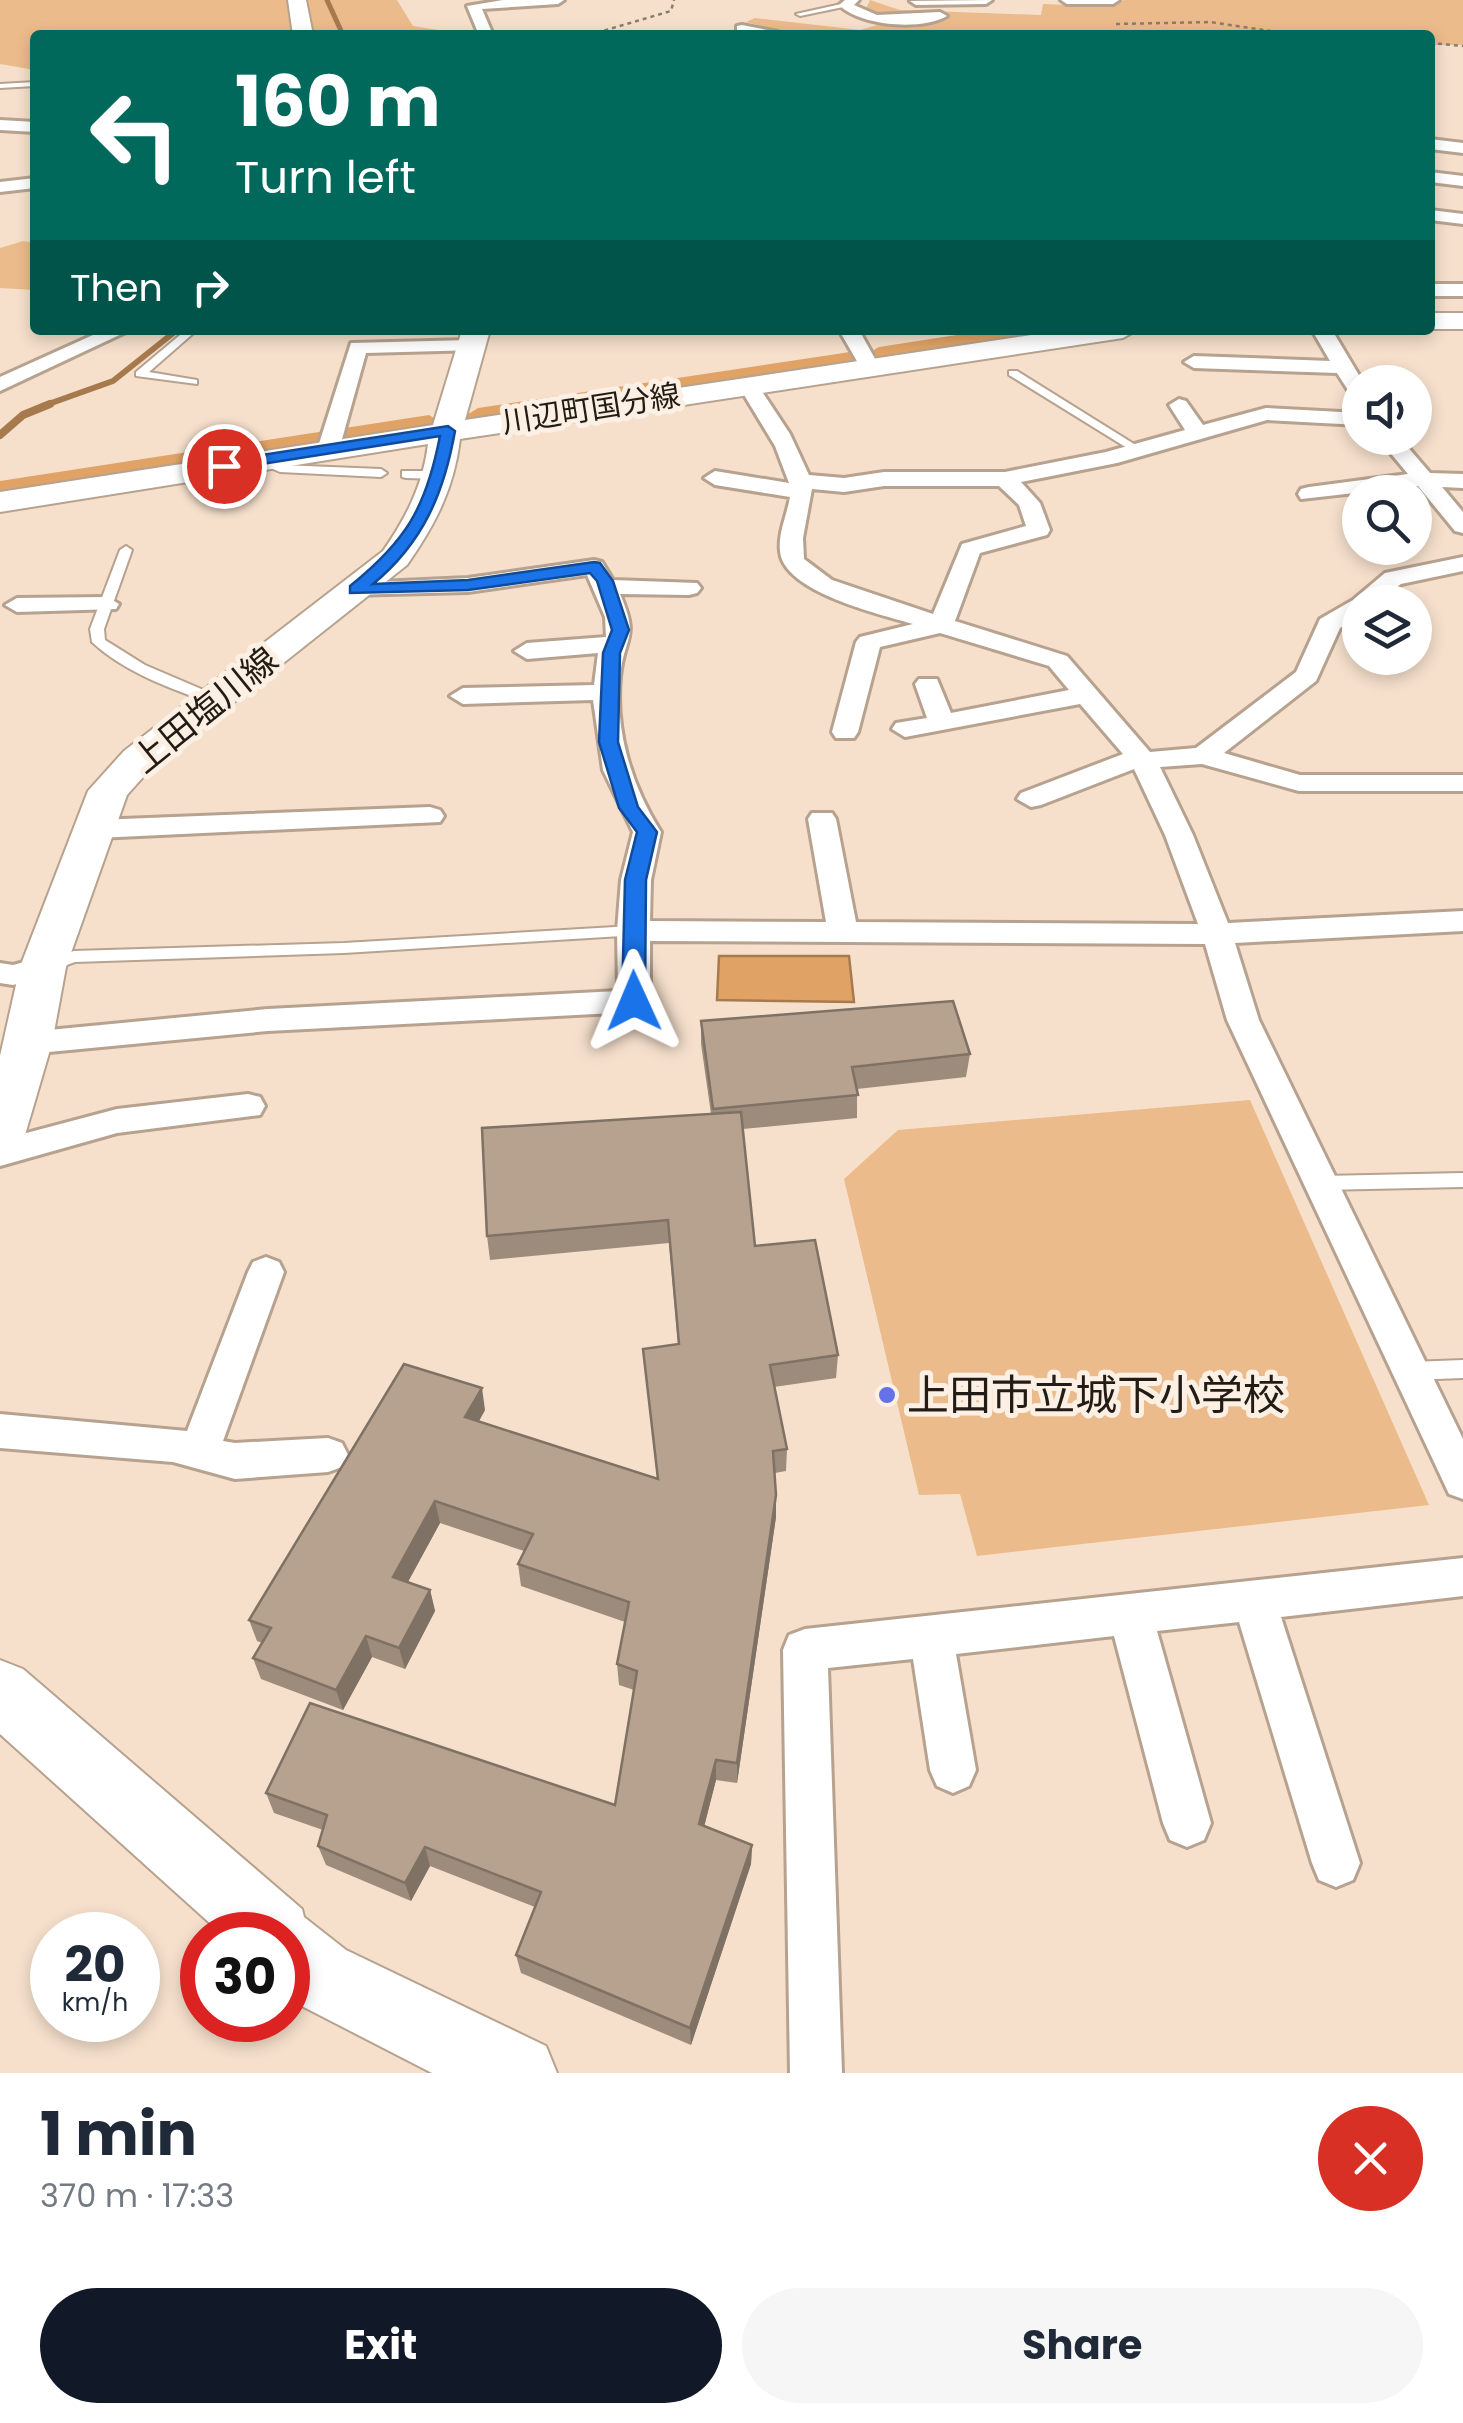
<!DOCTYPE html>
<html lang="en">
<head>
<meta charset="utf-8">
<style>
  :root { --surface:#fff; --page:#f6f6f7; --text:#1f2937; --muted:#747a83; --accent:#111827 }
  body { margin:0; font-family:Poppins,"Noto Sans JP",sans-serif; background:var(--page); color:var(--text); height:100vh; display:flex; flex-direction:column; font-size:38px; white-space:nowrap }
  * { box-sizing:border-box; margin:0 }
  p { font-size:32px; color:var(--muted) }
  .icon { flex:none; width:55px; height:55px; fill:none; stroke:currentColor; stroke-width:2; stroke-linecap:round; stroke-linejoin:round }
  .map { position:relative; height:2073px; overflow:hidden }
  .side { display:flex; flex-direction:column; background:var(--surface); flex:1 }
  .side>* { flex:none }
  .top-card { position:absolute; left:30px; top:30px; width:1405px; height:305px; border-radius:10px; box-shadow:0 5px 15px #0003; background:#00695c; color:#fff; overflow:hidden }
  .tools { position:absolute; left:1342px; top:365px; display:grid; gap:20px }
  .tools a { display:grid; place-items:center; width:90px; height:90px; border-radius:50%; background:var(--surface); box-shadow:0 5px 15px #0003; font-size:50px }
  .speed { position:absolute; left:30px; top:1912px; display:flex; gap:20px; font-size:50px; font-weight:700; text-align:center }
  .speed>* { display:grid; place-content:center; width:130px; height:130px; border-radius:50%; background:var(--surface); box-shadow:0 5px 15px #0003; line-height:1 }
  .speed small { font-size:25px; font-weight:400 }
  .speed .limit { border:15px solid #d22; background:#fff; color:#111 }
  .pin { position:absolute; display:grid; place-items:center; width:85px; height:85px; color:#fff; margin:-42px; border:5px solid #fff; border-radius:50%; box-shadow:0 2px 10px #0007 }
  .me { position:absolute; width:110px; margin:-55px; rotate:359deg; stroke-linejoin:round; filter:drop-shadow(0 0 8px #0008) }
  .turn { display:flex; align-items:center; gap:35px; height:210px; padding:0 40px; font-size:45px }
  .turn .icon { width:130px; height:130px; stroke-width:2.5 }
  .turn b { display:block; font-size:70px; line-height:85px }
  .then { display:flex; align-items:center; height:95px; padding:0 40px; background:#0003; gap:20px; font-size:38px }
  .round { display:grid; place-items:center; flex:none; width:105px; height:105px; border-radius:52px; background:var(--page) }
  .head { display:flex; align-items:center; justify-content:space-between; height:170px; padding:0 40px }
  h1 { font-size:60px; font-weight:700; line-height:75px }
  .button { display:flex; gap:20px; margin-top:auto; padding:20px 40px }
  .button a { flex:1; height:115px; border-radius:60px; background:var(--accent); color:#fff; font-size:40px; font-weight:700; line-height:115px; text-align:center }
  .button a+a { background:var(--page); color:var(--text) }
  .map>svg:first-child { display:block }
  .green { fill:#ecbb8b }
  .water { fill:#e0a365; stroke:#a77a4d; stroke-width:2.5 }
  .lines { fill:none; stroke-linecap:round; stroke-linejoin:round }
  .stream-far2 { stroke:#a77a4d; stroke-width:5 }
  .stream-far1 { stroke:#a77a4d; stroke-width:6 }
  .stream { stroke:#a77a4d; stroke-width:8 }
  .canal { fill:#e0a365; fill-rule:evenodd }
  .lane-casing { stroke:#b6a28f; stroke-width:4 }
  .street-casing { stroke:#b6a28f; stroke-width:6 }
  .secondary-casing { stroke:#b6a28f; stroke-width:4 }
  .path { stroke:#8a7c6e; stroke-width:2.5; stroke-dasharray:4 4; stroke-linecap:butt }
  .lane { fill:#fff; fill-rule:evenodd }
  .street { fill:#fff; fill-rule:evenodd }
  .secondary { fill:#fff; fill-rule:evenodd }
  .wall { fill:#9d8b7b }
  .shaded-wall { fill:#7f7164 }
  .building { fill:#b6a28f; stroke:#7f7164; stroke-width:2.5 }
  .route { fill:#1a73e8; stroke:#114b97; stroke-width:2.5 }
  .poi-dot { fill:#6570e9; stroke:#fcefe3; stroke-width:4 }
  .labels { text-anchor:middle; stroke-width:10; stroke-linejoin:round; paint-order:stroke }
  .far-street-label { font-size:30px; fill:#231c14; stroke:#fcefe3 }
  .street-label { font-size:35px; fill:#231c14; stroke:#fcefe3 }
  .near-poi-label { font-size:42px; fill:#231c14; stroke:#fcefe3; text-anchor:start }
</style>
</head>
<body>
<div class="map">
<svg width="1463" height="2073" viewBox="0 0 1463 2073">
  <rect width="100%" height="100%" fill="#f6e0cc"/>
  <path class="green" d="M0 0H291L296 35H35V70L0 64Z
    M300 0H397L413 26 469 35H308Z
    M870 0 900 10 1041 15 1043 4 1094 6 1125 0H1463V45H1430V35H795L746 22 755 18 860 30 892 21 865 11Z
    M23 241 35 243V290L0 288V248Z
    M1250 1100 1429 1505 977 1556 960 1494 919 1495 844 1179 898 1130Z"/>
  <path class="water" d="M719 956H849L854 1002 717 1000Z"/>
  <g class="lines">
    <path class="stream-far2" d="M327 0 343 35"/>
    <path class="stream-far1" d="M43 406 113 381 177 330"/>
    <path class="stream" d="M0 435 23 415 50 404"/>
    <path class="canal" d="M989 330H1048L1036 337 879 361 867 354 879 347Z
      M850 352 862 359 859 364 478 424 465 416 478 408Z
      M429 415 442 423 438 428 0 497V481Z"/>
    <g class="lane-casing">
      <path id="lane" d="M846 3 848 6 800 16 796 14Z
        M35 82V86L0 88V84Z
        M186 330H197L149 372 197 380V384L136 376V372Z
        M1009 371H1017L1142 449 1132 451 1009 375Z
        M261 457 282 465 381 469 387 473 381 477 280 472 257 462 255 460Z
        M402 471H440L446 475 440 479 406 478 402 477Z
        M126 546 132 550 104 629 105 640 145 665 220 697V703H210C170 688 124 672 92 642L90 629 120 550Z
        M632 926 638 927 640 931 638 935 344 953 75 962 50 971 42 965 44 961 74 951 344 943Z
        M1463 1173V1187L1322 1190 1315 1188 1313 1183 1315 1178 1322 1176Z
        M1463 1360V1378L1411 1380 1404 1377 1401 1371 1404 1365 1411 1362Z"/>
    </g>
    <g class="street-casing">
      <path id="street" d="M503 0H564L558 4 482 9 493 35H479L467 6Z
        M845 0H859L854 5 877 15 940 12 947 16C922 31 860 26 839 5Z
        M992 0 986 4 916 5 910 1Z
        M1061 0H1119L1113 4H1067Z
        M742 25 778 32 780 35 737 32V26Z
        M0 120 35 122V132L0 130Z
        M1430 139 1463 143V153L1430 149Z
        M1430 172 1463 176V186L1430 182Z
        M35 178V188L0 192V182Z
        M1430 210 1463 214V224L1430 220Z
        M1430 284H1463V296H1430Z
        M104 330H130L0 391V377Z
        M839 330H859L879 366 876 370H862Z
        M1312 330H1332L1363 382H1360V400L1353 398 1337 373 1194 368 1184 362 1194 356 1330 361Z
        M471 340 481 346 478 350 366 353 339 450 336 455H320L317 450 351 343Z
        M748 379 755 381 790 434 809 475 844 478 884 472H1005L1106 452 1185 430 1169 405 1179 399 1186 401 1203 425 1266 408 1360 413V425L1267 420 1117 463 1021 482 1040 503 1050 530 1047 535 980 553 955 621 1067 656 1150 752 1196 748 1296 672 1320 619 1353 600 1385 573 1463 557V571L1401 584 1377 602H1360V615L1340 628 1316 681 1224 753 1300 775H1463V791H1299L1202 764 1160 767 1193 835 1228 923 1463 911V931L1235 943 1259 1020 1463 1439V1499L1449 1494 1227 1020 1205 944 650 941V1001L645 1009 634 1012 268 1031 28 1054 16 1051 12 1043 16 1035 28 1032 268 1009 618 991 617 931 621 880 633 832 603 770 593 700 463 704 450 696 463 688 594 685 598 653 527 659 514 651 527 643 606 637 605 617 587 575 468 592 347 595 344 590 347 585 356 583 468 578 594 560 602 562 613 580 697 583 701 588 697 593 689 595 620 594C640 640 624 635 620 677 615 731 631 785 661 832L651 880 650 921 826 922 808 819 812 813H832L836 819 856 922 1198 924 1165 835 1134 769 1041 805 1031 807 1017 799 1021 793 1123 754 1080 704 905 737 892 729 896 723 927 718 915 684 919 679H937L951 713 1069 690 1049 666 940 633 880 647 858 732 854 738H836L832 732 856 642 860 637 913 624C880 614 783 592 780 551 778 533 787 515 790 497L715 485 704 478 715 471 789 483 775 446 738 385ZM884 486H999L1019 505 1026 526 962 544 933 614 832 580 804 559 803 538 812 489 844 492Z
        M1378 438H1400L1430 473 1463 474V488L1442 487 1463 512V533L1455 531 1418 486 1301 499 1298 494 1301 489 1309 487 1408 474Z
        M107 597 119 604 116 609 17 612 5 605 17 598Z
        M430 807 440 810 444 816 440 822 97 838 87 835 83 829 87 823 97 820Z
        M43 957 54 960 59 967 54 974 13 985 0 983V963L13 965Z
        M248 1094 260 1097 265 1106 260 1115 117 1133 0 1166V1140L117 1109Z
        M266 1257 279 1262 284 1272 223 1441 235 1443 328 1438 342 1443 348 1455 342 1467 328 1472 235 1479 173 1462 0 1448V1414L187 1431 248 1272 253 1262Z
        M1463 1558V1596L1281 1617 1360 1863 1353 1880 1336 1887 1319 1880 1312 1863 1239 1622 1157 1631 1211 1823 1204 1840 1187 1847 1170 1840 1163 1823 1114 1636 956 1654 976 1770 969 1786 953 1793 937 1786 930 1770 913 1659 828 1668 842 2073H790L783 1650 789 1635 805 1629Z"/>
    </g>
    <g class="secondary-casing">
      <path id="secondary" d="M288 0H306L313 35H293Z
        M1430 313H1463V329H1430Z
        M462 330H490L465 420 1065 330H1137L1123 338 460 439C454 489 435 525 407 565L152 767 127 795 66 967 52 1043 25 1135 18 1148 0 1153V1056L20 967 88 791 124 751 383 551C406 518 423 485 428 444L0 512V492L433 425Z
        M0 1660 23 1669 302 1909 304 1917 346 1950 546 2046 557 2073H432L294 2002 288 1996V1935H223L0 1734Z"/>
    </g>
    <path class="path" d="M1116 24 1210 22 1297 35
      M589 35 671 11 674 0
      M989 35H1037
      M1430 43 1463 46"/>
    <use href="#lane" class="lane"/>
    <use href="#street" class="street"/>
    <use href="#secondary" class="secondary"/>
  </g>
  <path class="wall" d="M701 1021 970 1054 966 1077 857 1089V1118L743 1129 755 1246 838 1355 836 1378 774 1387 787 1449 786 1471 775 1473 776 1517 737 1783 716 1780 704 1826 752 1845 751 1864 691 2045 521 1973 516 1955 535 1907 430 1866 411 1901 326 1865 318 1846 323 1830 274 1813 266 1793 615 1805 634 1690 619 1685 617 1664 625 1622 521 1586 518 1564 524 1551 440 1523 408 1582 430 1590 435 1611 405 1669 372 1657 343 1710 261 1679 253 1658 262 1643 257 1641 249 1620 485 1410 479 1421 657 1478 643 1349 678 1344 669 1243 490 1260 487 1236 711 1114 701 1044Z"/>
  <path class="shaded-wall" d="M482 1388 485 1410 469 1439 465 1417Z
    M776 1495V1517L737 1783V1763Z
    M435 1501 440 1523 399 1598 393 1577Z
    M430 1590 435 1611 405 1669 399 1648Z
    M366 1636 372 1657 343 1710 336 1690Z
    M716 1760V1780L700 1843 699 1824Z
    M752 1845 751 1864 691 2045 690 2028Z
    M425 1847 430 1866 411 1901 405 1883Z"/>
  <path class="building" d="M953 1001 970 1054 852 1067 858 1095 713 1109 701 1021Z
    M741 1112 755 1246 815 1240 838 1355 770 1365 787 1449 773 1451 776 1495 737 1763 716 1760 699 1824 752 1845 690 2028 516 1955 541 1892 425 1847 405 1883 318 1846 327 1815 266 1793 310 1703 615 1805 637 1671 617 1664 629 1602 518 1564 533 1534 435 1501 393 1577 430 1590 399 1648 366 1636 336 1690 253 1658 271 1628 249 1620 404 1364 482 1388 465 1417 658 1479 643 1349 679 1344 668 1220 487 1236 482 1128Z"/>
  <path class="route" d="M448 426 455 431C444 493 423 543 373 584L468 580 594 562 600 563 613 581 629 630 620 653 618 742 638 807 657 832 646 880 645 1001 641 1006H626L622 1001 625 880 637 832 619 808 599 742 603 653 612 630 597 581 590 573 468 590 350 593V586C406 541 426 508 440 436L224 470 216 466 224 461Z"/>
  <circle class="poi-dot" cx="887" cy="1395" r="10"/>
  <g class="labels">
    <g class="far-street-label">
      <text transform="translate(591 409) rotate(-9)" y="10">川辺町国分線</text>
    </g>
    <g class="street-label">
      <text transform="translate(205 710) rotate(-39)" y="12">上田塩川線</text>
    </g>
    <g class="near-poi-label">
      <text x="907" y="1410">上田市立城下小学校</text>
    </g>
  </g>
</svg>
<div class="tools">
<a><svg class="icon" aria-label="sound" viewBox="0 0 24 24"><path d="M4 9h4l5-4v14l-5-4H4zM17 9q2 3 0 6"/></svg></a>
<a><svg class="icon" aria-label="search" viewBox="0 0 24 24"><circle cx="10" cy="10" r="6"/><path d="M15 15l6 6"/></svg></a>
<a><svg class="icon" aria-label="layers" viewBox="0 0 24 24"><path d="M12 4l9 5-9 5-9-5zM3 14l9 5 9-5"/></svg></a>
</div>
<div class="speed"><div>20<small>km/h</small></div><div class="limit">30</div></div>
<div class="pin" style="left:224px;top:466px;background:#d93025"><svg class="icon" aria-label="arrive" viewBox="0 0 24 24"><path d="M6 21V4h12l-3 4 3 4H6"/></svg></div>
<svg class="me" style="left:634px;top:1001px" viewBox="-20 -20 40 40"><path d="M0-17L14 15 0 8-14 15z" fill="#1a73e8" stroke="#fff" stroke-width="4"/></svg>
<div class="top-card">
<div class="turn"><svg class="icon" aria-label="left" viewBox="0 0 24 24"><path d="M17 20v-9H6M10 6l-5 5 5 5"/></svg><div><b>160 m</b>Turn left</div></div>
<div class="then">Then<svg class="icon" aria-label="right" viewBox="0 0 24 24"><path d="M7 20v-9h11M14 6l5 5-5 5"/></svg></div>
</div>
</div>
<section class="side">
<div class="head"><div><h1>1 min</h1><p>370 m · 17:33</p></div><a class="round" style="background:#d93025;color:#fff"><svg class="icon" aria-label="close" viewBox="0 0 24 24"><path d="M6 6l12 12M18 6L6 18"/></svg></a></div>
<div class="button"><a>Exit</a><a>Share</a></div>
</section>
</body>
</html>
